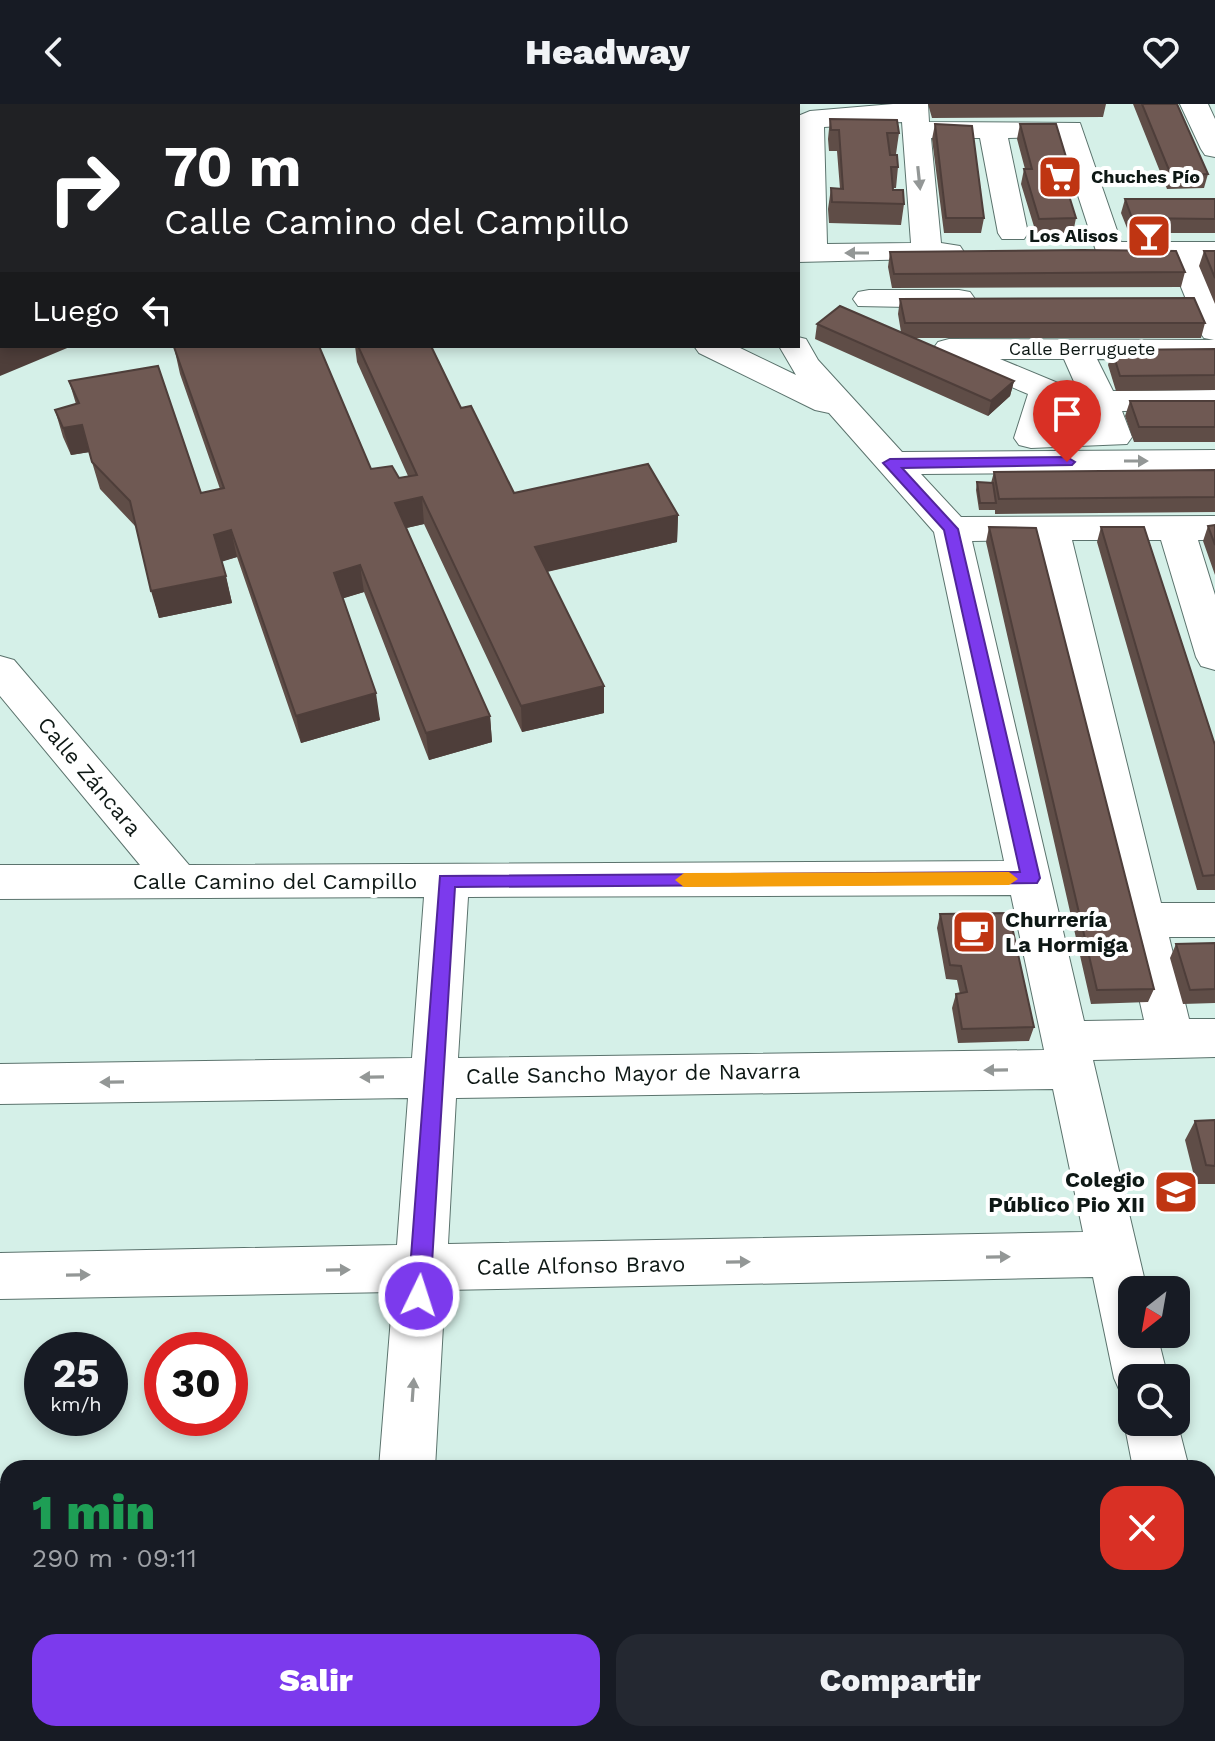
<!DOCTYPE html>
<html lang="es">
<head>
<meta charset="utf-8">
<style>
  :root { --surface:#171b24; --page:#242831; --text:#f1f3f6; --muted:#9ea1a6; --accent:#7c3aed }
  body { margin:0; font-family:"Work Sans",sans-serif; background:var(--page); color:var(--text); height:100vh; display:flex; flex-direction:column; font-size:30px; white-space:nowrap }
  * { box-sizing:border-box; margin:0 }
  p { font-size:26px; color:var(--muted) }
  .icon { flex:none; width:44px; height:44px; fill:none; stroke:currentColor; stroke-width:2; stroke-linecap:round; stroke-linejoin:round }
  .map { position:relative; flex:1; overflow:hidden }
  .drawer { position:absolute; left:0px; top:1356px; width:1216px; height:282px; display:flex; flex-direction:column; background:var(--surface); border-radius:24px 24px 0 0; box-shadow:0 4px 12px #0003 }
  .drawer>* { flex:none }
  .banner { position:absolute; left:0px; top:0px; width:800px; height:244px; box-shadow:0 4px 12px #0003; background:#202124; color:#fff; overflow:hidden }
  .needle { width:52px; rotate:211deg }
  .fabs { position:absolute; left:1118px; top:1172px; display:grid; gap:16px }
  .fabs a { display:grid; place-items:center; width:72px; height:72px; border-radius:16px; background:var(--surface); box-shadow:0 4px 12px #0003; font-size:40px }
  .speed { position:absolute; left:24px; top:1228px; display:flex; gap:16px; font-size:40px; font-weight:700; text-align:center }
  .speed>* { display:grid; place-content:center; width:104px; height:104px; border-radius:50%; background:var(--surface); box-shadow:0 4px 12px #0003; line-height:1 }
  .speed small { font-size:20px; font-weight:400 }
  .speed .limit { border:12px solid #d22; background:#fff; color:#111 }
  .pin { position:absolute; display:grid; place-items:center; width:68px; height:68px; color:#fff; margin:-82px -34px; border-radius:50% 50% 50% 0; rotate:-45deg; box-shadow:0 0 8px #0007 }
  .pin .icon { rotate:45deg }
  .me { position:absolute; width:88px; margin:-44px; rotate:4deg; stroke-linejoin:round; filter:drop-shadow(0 0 6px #0008) }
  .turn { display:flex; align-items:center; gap:28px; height:168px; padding:0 32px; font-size:36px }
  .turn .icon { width:104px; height:104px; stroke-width:2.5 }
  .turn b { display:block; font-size:56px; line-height:68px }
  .then { display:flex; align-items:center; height:76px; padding:0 32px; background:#0003; gap:16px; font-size:30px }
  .round { display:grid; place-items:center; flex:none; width:84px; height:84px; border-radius:24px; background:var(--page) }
  .summary { display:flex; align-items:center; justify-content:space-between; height:136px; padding:0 32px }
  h1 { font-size:48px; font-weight:800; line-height:60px; color:#1e9e55 }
  .action { display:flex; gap:16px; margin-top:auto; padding:16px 32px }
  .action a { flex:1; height:92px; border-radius:24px; background:var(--accent); color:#fff; font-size:32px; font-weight:800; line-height:92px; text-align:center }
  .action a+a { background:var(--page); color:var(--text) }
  header { display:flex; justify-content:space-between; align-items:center; height:104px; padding:0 32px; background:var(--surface); font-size:36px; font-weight:800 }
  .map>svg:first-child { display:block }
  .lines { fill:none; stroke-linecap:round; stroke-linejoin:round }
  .minor-casing { stroke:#5b736d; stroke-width:2 }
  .minor { fill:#fff; fill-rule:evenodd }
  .wall { fill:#5f4d47 }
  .shaded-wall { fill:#4e3e3a }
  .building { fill:#6f5953; stroke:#4e3e3a; stroke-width:2 }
  .oneway { fill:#939796 }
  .route { fill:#7c3aed; stroke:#51269a; stroke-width:2 }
  .slow { fill:#f59e0b }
  .labels { text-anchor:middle; stroke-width:8; stroke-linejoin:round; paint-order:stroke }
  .far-poi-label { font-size:18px; font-weight:bold; fill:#0e1815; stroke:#fff; text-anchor:start }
  .far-street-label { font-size:18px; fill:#0e1815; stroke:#fff }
  .street-label { font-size:22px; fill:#0e1815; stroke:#fff }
  .poi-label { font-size:22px; font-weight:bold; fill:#0e1815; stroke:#fff; text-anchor:start }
</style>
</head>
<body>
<header><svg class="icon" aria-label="back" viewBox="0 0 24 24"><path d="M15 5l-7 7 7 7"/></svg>Headway<svg class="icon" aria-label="heart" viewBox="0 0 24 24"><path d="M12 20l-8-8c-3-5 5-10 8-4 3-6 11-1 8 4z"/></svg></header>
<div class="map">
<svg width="1215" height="1637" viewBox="0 0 1215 1637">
  <rect width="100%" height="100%" fill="#d5f0e8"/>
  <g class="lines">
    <g class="minor-casing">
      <path id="minor" d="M53 0H86L88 2H55Z
        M414 0H442V2H414Z
        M504 0H538L540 2H506Z
        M893 0H928L929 18 1080 19 1121 138H1215V156H1201L1215 189V256L1097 255 1113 287 1215 286V306L1122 307 1132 333 1127 340 1031 344 1019 341 1014 334 1028 290 938 252 933 245 938 238 949 235 1214 236 1204 234 1199 227 1170 156 1098 153 1059 33 1008 34 1028 129 1024 135H1002L998 129 980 34H931L941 139 960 142 964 148 960 154 798 158V12L810 7ZM902 18 911 139 827 140 824 23ZM1000 255H1064L1094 323H1051L1063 286 1058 279Z
        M1180 0H1208L1215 15V53L1205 51 1201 45Z
        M2 117V135L0 136V118Z
        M869 186H959L970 188 975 195 970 202 959 204 858 202 853 195 858 188Z
        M798 233 806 235 818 256 902 348 1215 346V368L921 370 961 413 1215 412V436H1198L1215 491V566L1201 562 1196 553 1161 436H1072L1161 799H1215V833H1169L1189 915H1215V953L1093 956 1147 1186H1132V1230H1157L1168 1274H1132V1296L1122 1292 1114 1274 1093 1173 445 1186 435 1364H379L393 1188 0 1195V1149L397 1141 408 994 0 1000V960L412 954 424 793 0 795V761H140L0 592V552L14 556 189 761 1004 757 934 428 829 309 815 306 699 249 694 242H736L796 271 779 242H798ZM1036 436 1144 916 1084 917 972 437ZM1011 791 1044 946 458 954 468 793ZM1053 985 1083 1128 448 1140 456 994Z
        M1132 1299V1318H1176V1313L1189 1364H1133L1124 1318Z
        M0 1378H8V1434H0Z
        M1208 1554 1215 1557V1637H1194L1191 1630H1208Z
        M0 1562H8V1622H0Z
        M360 1630H420L419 1637H359Z"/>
    </g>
    <use href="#minor" class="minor"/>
  </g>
  <path class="wall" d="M928 0H1106L1103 13 932 14Z
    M1133 0H1177L1208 70 1204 84 1167 85Z
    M830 15 899 29 896 50H889L898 63 896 84H893L904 100 901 121 829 119 828 105 831 84 840 85 837 47H829L828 35Z
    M935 20 984 114 981 129H944L932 35Z
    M1020 20 1070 66 1067 81H1066L1076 114 1073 129H1036L1021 80 1024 65H1025L1017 35Z
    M1125 95H1215V129H1129L1121 109Z
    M1204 147H1215V200L1199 162Z
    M890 148 1185 168 1181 183 892 184 888 163Z
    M900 195 1205 219 1201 234H914L1014 277 1010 292 988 312 815 235 817 220 901 228 898 210Z
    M355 242H431L461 304 514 389 678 411 677 438 547 468 604 609 522 628 424 420 406 424 490 612 492 638 429 656 364 488 343 494 380 616 301 639 237 453 222 457 232 499 159 514 136 423 100 385 89 348 71 351 63 333 55 306 76 300 69 277 201 389 220 385 180 270 174 243 371 365 399 374 408 372 357 258Z
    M1215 245V286L1116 287 1108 261 1112 246Z
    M1130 297H1215V338H1134L1125 312Z
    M1215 366V408L995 410V406H979L976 386 977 378 991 379 994 368Z
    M1215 421V471L1203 437 1208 422Z
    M989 423 1154 885 1148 898 1091 900 986 438Z
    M1101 423 1215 641V786H1197L1097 438Z
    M940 810 1034 923 1029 937 958 939 952 904 956 890H960L957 876 946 875 937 824Z
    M1215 839V899L1183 900 1170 854 1176 840Z
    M1215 1016V1080H1196L1185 1036 1195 1017Z"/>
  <path class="shaded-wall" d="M2 88V112H0V89Z
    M2 240V242H72L0 272V241Z
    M1014 277 1010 292 988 312 991 297Z
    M82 321 90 348 71 351 63 324Z
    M422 393 424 420 398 426 395 399Z
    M678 411 677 438 536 470 535 443Z
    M231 426 237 453 221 458 214 431Z
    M360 461 364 488 338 496 334 469Z
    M226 472 232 499 159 514 151 487Z
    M604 582V609L522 628 521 602Z
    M376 589 380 616 301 639 296 612Z
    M490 612 492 638 429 656 426 629Z"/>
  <path class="building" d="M0 0H42L49 2H2V32L0 33Z
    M1142 0H1177L1208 70 1171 71Z
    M830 15 897 16 899 29H887L890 51H897L898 63H891L893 86H903L904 100 832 98 831 84 843 85 839 26H831Z
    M935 20 972 22 984 114H946Z
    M1020 20H1056L1070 66H1061L1076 114 1039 115 1024 65H1032Z
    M0 34H2V88L0 89Z
    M1125 95H1215V115L1132 114Z
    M1083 146 1176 147 1185 168 894 170 890 148Z
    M0 147 2 148V240L0 241Z
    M1204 147H1215V174Z
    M1194 194 1205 219H905L900 195Z
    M840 202 1014 277 991 297 817 220Z
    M176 242H319L371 365 392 362 399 374 417 371 358 242H431L461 304 471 302 514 389 648 360 678 411 535 443 604 582 521 602 422 393 395 399 490 612 426 629 360 461 334 469 376 589 296 612 231 426 214 431 226 472 151 487 130 397 92 358 82 321 63 324 55 306 79 299 69 277 158 262 201 389 224 384 174 243Z
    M1215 245V271L1120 272 1112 246Z
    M1130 297H1215V323H1139Z
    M1215 366V393L999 395 994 368Z
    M977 378 993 379 996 399H980Z
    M1215 421V441L1208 422Z
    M989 423 1036 424 1154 885 1097 886Z
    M1101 423H1144L1215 641V771L1203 772Z
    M1009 809 1034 923 962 925 956 890 967 888 961 862 950 861 940 810Z
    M1215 839V885L1190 886 1176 840Z
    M1215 1016V1062L1206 1061 1195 1017Z"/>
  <defs><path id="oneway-solid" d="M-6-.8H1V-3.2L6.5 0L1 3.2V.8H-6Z" transform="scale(2)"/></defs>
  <g class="oneway">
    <use href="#oneway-solid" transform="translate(919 74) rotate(84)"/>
    <use href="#oneway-solid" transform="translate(857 149) rotate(180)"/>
    <use href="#oneway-solid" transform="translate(1136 357)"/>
    <use href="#oneway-solid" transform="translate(996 966) rotate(179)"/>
    <use href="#oneway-solid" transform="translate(372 973) rotate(179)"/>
    <use href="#oneway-solid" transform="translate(112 978) rotate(179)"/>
    <use href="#oneway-solid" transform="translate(998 1153) rotate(-1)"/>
    <use href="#oneway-solid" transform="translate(738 1158) rotate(-1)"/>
    <use href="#oneway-solid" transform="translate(338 1166) rotate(-1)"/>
    <use href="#oneway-solid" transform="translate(78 1171) rotate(-1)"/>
    <use href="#oneway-solid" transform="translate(413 1286) rotate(-86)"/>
  </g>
  <path class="route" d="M1067 353 1075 358 1072 361 902 364 958 425 1040 774 1037 779 455 783 430 1192 427 1199 419 1201 411 1199 408 1192 440 772 1020 768 944 426 883 359 890 355Z"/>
  <path class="slow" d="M1009 768 1018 775 1009 781 684 783 675 776 684 769Z"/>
  <defs>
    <g id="supermarket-square" transform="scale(2.3)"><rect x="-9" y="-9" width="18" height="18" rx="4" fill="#bf3512" stroke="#fff"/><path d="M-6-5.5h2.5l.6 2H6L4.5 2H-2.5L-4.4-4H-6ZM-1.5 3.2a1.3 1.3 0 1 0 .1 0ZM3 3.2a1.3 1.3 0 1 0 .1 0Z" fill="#fff"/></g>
    <g id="bar-square" transform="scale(2.3)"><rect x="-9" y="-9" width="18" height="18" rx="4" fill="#bf3512" stroke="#fff"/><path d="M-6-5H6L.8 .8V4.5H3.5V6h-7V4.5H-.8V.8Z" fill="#fff"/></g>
    <g id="cafe-square" transform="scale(2.3)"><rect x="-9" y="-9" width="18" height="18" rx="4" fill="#bf3512" stroke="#fff"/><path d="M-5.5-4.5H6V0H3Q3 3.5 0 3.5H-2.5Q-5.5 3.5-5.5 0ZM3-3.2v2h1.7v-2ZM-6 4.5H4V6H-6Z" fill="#fff"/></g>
    <g id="school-square" transform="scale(2.3)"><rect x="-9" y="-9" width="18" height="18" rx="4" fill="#bf3512" stroke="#fff"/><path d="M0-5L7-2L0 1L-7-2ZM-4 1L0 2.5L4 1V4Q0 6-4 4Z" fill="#fff"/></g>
  </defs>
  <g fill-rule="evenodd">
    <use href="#supermarket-square" x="1060" y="73"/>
    <use href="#bar-square" x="1149" y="132"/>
    <use href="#cafe-square" x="974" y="828"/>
    <use href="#school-square" x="1176" y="1088"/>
  </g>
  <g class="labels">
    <g class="far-poi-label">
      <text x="1091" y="79">Chuches Pío</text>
      <text x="1118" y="138" text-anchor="end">Los Alisos</text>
    </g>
    <g class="far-street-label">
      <text x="1082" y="251">Calle Berruguete</text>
    </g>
    <g class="street-label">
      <text transform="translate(90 672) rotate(50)" y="8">Calle Záncara</text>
      <text x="275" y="785">Calle Camino del Campillo</text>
      <text transform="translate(633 969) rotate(-1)" y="8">Calle Sancho Mayor de Navarra</text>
      <text transform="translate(581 1161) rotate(-1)" y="8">Calle Alfonso Bravo</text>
    </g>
    <g class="poi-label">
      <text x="1005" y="823">Churrería<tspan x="1005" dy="25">La Hormiga</tspan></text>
      <text x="1145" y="1083" text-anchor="end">Colegio<tspan x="1145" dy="25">Público Pio XII</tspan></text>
    </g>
  </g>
</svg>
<div class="fabs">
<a><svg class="needle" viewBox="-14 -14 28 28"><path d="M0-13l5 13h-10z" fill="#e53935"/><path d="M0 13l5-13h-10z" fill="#9ea1a6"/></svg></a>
<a><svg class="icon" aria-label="search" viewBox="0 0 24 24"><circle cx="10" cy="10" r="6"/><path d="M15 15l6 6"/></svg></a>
</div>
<div class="speed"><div>25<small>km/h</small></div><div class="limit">30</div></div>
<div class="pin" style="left:1067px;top:358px;background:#d93025"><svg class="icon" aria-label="arrive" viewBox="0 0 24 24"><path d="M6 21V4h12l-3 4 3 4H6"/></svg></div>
<svg class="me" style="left:419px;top:1192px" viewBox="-20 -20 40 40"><circle r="17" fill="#7c3aed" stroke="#fff" stroke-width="3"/><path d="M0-11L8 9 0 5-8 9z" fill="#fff"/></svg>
<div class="banner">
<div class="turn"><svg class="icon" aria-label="right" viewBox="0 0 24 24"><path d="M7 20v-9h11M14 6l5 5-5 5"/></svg><div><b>70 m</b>Calle Camino del Campillo</div></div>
<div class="then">Luego<svg class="icon" aria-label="left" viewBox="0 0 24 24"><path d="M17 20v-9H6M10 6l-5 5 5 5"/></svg></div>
</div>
<section class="drawer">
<div class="summary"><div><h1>1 min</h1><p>290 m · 09:11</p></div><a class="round" style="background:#d93025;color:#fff"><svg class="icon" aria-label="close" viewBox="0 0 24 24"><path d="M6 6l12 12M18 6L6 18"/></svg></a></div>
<div class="action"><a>Salir</a><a>Compartir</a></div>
</section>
</div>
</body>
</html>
